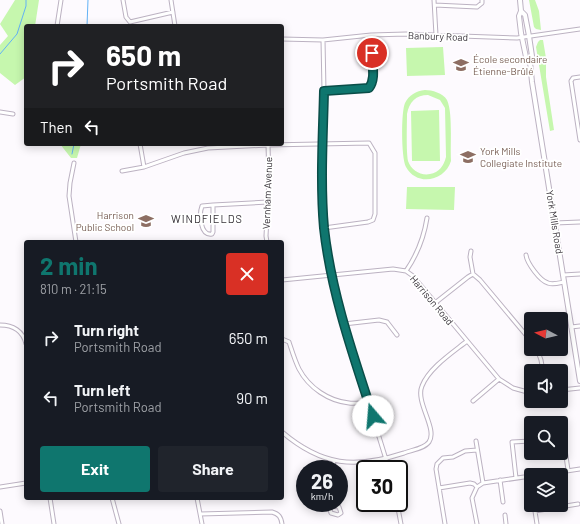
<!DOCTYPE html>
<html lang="en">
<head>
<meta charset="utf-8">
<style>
  :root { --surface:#171b24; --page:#20242c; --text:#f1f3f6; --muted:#9ea1a6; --accent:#0f766e }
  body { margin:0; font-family:Barlow,sans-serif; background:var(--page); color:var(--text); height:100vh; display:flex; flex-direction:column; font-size:15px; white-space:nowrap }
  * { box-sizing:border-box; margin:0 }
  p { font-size:13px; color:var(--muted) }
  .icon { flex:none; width:22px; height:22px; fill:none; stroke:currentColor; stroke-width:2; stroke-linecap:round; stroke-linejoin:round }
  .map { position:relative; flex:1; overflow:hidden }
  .drawer { position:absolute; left:24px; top:240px; width:260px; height:260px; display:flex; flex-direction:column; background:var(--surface); border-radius:4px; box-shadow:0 2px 10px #0003 }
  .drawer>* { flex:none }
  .top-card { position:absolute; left:24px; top:24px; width:260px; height:122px; border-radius:4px; box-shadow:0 2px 10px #0003; background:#202124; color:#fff; overflow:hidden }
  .needle { width:26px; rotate:277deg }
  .controls { position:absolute; left:524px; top:312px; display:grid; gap:8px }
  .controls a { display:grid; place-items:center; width:44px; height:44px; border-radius:4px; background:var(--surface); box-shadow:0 2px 10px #0003; font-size:20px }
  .speed { position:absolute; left:296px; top:460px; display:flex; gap:8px; font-size:20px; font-weight:700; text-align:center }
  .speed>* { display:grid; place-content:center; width:52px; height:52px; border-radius:50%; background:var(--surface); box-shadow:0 2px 10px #0003; line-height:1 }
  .speed small { font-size:10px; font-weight:400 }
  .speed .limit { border:2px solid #111; border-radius:6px; background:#fff; color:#111 }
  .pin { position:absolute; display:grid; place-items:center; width:34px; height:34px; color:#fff; margin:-17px; border:2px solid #fff; border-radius:50%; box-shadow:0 1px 4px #0007 }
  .me { position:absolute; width:44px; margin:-22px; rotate:342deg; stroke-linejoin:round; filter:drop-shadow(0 0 3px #0008) }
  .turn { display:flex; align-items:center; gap:14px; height:84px; padding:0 16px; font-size:18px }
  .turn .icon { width:52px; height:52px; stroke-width:2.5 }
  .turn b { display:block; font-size:28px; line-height:34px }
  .then { display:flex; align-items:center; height:38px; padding:0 16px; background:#0003; gap:8px; font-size:15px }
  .round { display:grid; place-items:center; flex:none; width:42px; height:42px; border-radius:4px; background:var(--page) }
  .overview { display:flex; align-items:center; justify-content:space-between; height:68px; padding:0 16px }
  h1 { font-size:24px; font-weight:700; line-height:30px; color:var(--accent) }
  .button { display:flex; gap:8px; margin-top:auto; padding:8px 16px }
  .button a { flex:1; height:46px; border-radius:4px; background:var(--accent); color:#fff; font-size:16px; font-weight:700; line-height:46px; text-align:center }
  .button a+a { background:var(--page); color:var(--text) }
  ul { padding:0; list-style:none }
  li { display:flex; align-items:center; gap:12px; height:60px; padding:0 16px }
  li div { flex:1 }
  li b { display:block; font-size:15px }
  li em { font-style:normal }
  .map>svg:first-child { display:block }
  .green { fill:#c6f7ae; fill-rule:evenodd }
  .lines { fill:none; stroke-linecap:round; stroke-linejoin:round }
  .stream { stroke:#62b2f5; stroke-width:1 }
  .street-casing { stroke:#bcb2c2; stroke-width:5 }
  .secondary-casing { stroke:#bcb2c2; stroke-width:6 }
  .street { stroke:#fff; stroke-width:3 }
  .secondary { stroke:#fff; stroke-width:4 }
  .route-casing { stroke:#0a4d48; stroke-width:10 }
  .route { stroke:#0f766e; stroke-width:7 }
  .labels { text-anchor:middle; stroke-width:3.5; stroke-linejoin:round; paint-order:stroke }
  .street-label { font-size:10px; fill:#373239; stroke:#fff }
  .education-label { font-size:10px; fill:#785e54; stroke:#fff; text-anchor:start }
  .neighbourhood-label { font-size:11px; letter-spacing:1px; fill:#373239; stroke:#fff }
</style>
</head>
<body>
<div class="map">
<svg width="580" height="524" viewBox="0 0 580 524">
  <rect width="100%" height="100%" fill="#fdfafe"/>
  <path class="green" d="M15 0H39L35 26H26V77L15 85 0 73V45L8 36 0 24Z
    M529 0H535L539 11 541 30 536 29 534 27Z
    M540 40H543L546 58V77L554 130 550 131 536 47 538 42Z
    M443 47 445 75 407 76 406 48Z
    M425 90C432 90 443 93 447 100 453 113 450 145 451 161 445 181 417 187 406 167 401 158 401 112 405 103 409 95 416 91 425 90ZM428 95 440 100 445 108 446 157C444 165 439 173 430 174 421 176 411 170 408 161 406 150 407 125 407 114 409 102 416 95 428 95Z
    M439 110 440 161H412L411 111Z
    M60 144H81L77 158H71Z
    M407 187H455L454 210 406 209Z"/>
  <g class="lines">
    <path class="stream" d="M87 26 88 0
      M0 54 17 34 26 6V0
      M72 154 74 144"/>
    <g class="street-casing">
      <path id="street" d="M123 0 126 17 130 22 173 12
        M171 0 175 26
        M434 0 436 35
        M435 5 477 7 482 3V0
        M57 26 61 0
        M282 39 323 40 371 35 406 34 517 38 580 29
        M323 40 324 91 322 181 324 228 332 275 344 324 389 469
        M580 77 573 78 571 81 580 140
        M324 91 369 88 373 83V78L371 35
        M0 112 13 114
        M140 144 144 167
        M74 163 70 183 69 196 76 242
        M122 171 144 167 184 153 208 148 268 145 369 143 375 153V214L373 220 368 222 324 228
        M213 205V232L212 234C200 236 199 214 202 206L213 205 268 202
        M555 223 580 222
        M267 242 266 236 269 179 268 145
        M471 251 470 257 473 274
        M526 255C527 263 540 281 548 283 553 285 559 283 564 282
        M406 271C417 255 424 237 427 218
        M563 275 580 274
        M282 280 393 269 406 271 413 276 499 379 513 388 531 393
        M435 303 468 277 473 274 480 280 531 341
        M344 324 379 320 387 322 397 335
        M0 325C13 325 23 331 26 344
        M571 327 580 326
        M282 339 289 342C292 351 295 361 299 369 309 388 329 401 349 403 356 404 362 402 368 402
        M537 349 541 360 543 371
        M561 390 580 388
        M473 401 499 379
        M282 432C322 466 355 469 404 453 411 450 424 449 429 442 438 429 415 402 422 386 429 368 452 353 467 341
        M561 436H563L568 470
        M476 441 483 483
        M332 469 334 461
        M540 475 580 469
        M529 477 531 489
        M516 478 512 442 531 441
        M500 480 503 502
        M0 487 26 483
        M439 488 470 483 474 484 477 487
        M50 498 54 524
        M112 498 119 524
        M197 498 202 524
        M328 503 331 513 338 515 341 513 339 507 329 506
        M397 503 401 524
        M534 505 537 524
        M0 511 2 524
        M535 511 578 504
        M200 514 272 512C279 514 281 517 282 524
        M505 515 506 524
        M445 524 436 469 437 464 443 458 453 457 465 451 477 450
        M477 524 472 498 477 487 483 483 531 476"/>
    </g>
    <g class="secondary-casing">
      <path id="secondary" d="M520 0 521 11 525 15 529 36 532 56 530 62 532 82 580 381
        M521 11 519 16 521 33 526 57 530 62"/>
    </g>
    <use href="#street" class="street"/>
    <use href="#secondary" class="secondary"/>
  </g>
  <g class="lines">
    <g class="route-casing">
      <path id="route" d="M372 53C372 65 376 79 369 88L324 91C323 136 320 182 324 228 331 292 353 355 373 416"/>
    </g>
    <use href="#route" class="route"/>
  </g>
  <defs>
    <g id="school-bare" transform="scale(1.2)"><path d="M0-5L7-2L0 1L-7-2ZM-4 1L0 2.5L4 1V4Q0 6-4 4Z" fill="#8d6e63" stroke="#fff" stroke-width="2.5" paint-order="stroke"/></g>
  </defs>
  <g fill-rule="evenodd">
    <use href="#school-bare" x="461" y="65"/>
    <use href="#school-bare" x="468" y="157"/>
    <use href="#school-bare" x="146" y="221"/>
  </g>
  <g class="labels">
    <g class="street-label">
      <text transform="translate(438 36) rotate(2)" y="4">Banbury Road</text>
      <text transform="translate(267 193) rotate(-88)" y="4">Vernham Avenue</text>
      <text transform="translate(555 222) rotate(81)" y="4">York Mills Road</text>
      <text transform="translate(432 300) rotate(50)" y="4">Harrison Road</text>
    </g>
    <g class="education-label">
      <text x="473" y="63">École secondaire<tspan x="473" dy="12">Étienne-Brûlé</tspan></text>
      <text x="480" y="155">York Mills<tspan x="480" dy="12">Collegiate Institute</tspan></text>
      <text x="134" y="219" text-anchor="end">Harrison<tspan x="134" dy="12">Public School</tspan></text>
    </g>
    <g class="neighbourhood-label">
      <text x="207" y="223">WINDFIELDS</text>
    </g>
  </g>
</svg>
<div class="controls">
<a><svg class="needle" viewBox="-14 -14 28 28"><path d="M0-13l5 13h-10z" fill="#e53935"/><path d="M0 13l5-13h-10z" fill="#9ea1a6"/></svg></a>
<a><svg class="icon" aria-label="sound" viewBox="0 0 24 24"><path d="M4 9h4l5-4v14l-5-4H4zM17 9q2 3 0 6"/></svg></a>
<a><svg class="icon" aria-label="search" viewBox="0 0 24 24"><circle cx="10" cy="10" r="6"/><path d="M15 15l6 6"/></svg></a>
<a><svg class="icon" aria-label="layers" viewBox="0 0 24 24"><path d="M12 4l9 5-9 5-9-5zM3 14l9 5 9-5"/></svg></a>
</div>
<div class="speed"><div>26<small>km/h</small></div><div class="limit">30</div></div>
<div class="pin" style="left:372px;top:53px;background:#d93025"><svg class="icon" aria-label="arrive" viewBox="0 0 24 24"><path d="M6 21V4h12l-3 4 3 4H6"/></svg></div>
<svg class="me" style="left:373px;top:416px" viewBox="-20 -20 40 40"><circle r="19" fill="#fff"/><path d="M0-13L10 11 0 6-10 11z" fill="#0f766e"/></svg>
<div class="top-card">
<div class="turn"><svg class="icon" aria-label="right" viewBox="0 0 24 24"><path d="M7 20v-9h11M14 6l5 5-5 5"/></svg><div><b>650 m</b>Portsmith Road</div></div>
<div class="then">Then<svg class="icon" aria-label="left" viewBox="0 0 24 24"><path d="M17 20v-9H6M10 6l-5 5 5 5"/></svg></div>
</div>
<section class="drawer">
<div class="overview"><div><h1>2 min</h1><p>810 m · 21:15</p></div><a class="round" style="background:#d93025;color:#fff"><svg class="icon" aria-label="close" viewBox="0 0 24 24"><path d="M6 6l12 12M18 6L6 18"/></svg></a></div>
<ul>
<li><svg class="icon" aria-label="right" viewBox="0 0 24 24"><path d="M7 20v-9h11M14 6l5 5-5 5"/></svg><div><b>Turn right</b><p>Portsmith Road</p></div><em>650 m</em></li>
<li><svg class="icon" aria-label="left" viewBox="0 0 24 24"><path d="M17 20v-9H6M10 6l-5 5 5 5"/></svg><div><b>Turn left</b><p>Portsmith Road</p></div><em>90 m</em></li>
</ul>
<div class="button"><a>Exit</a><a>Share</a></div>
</section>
</div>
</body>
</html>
